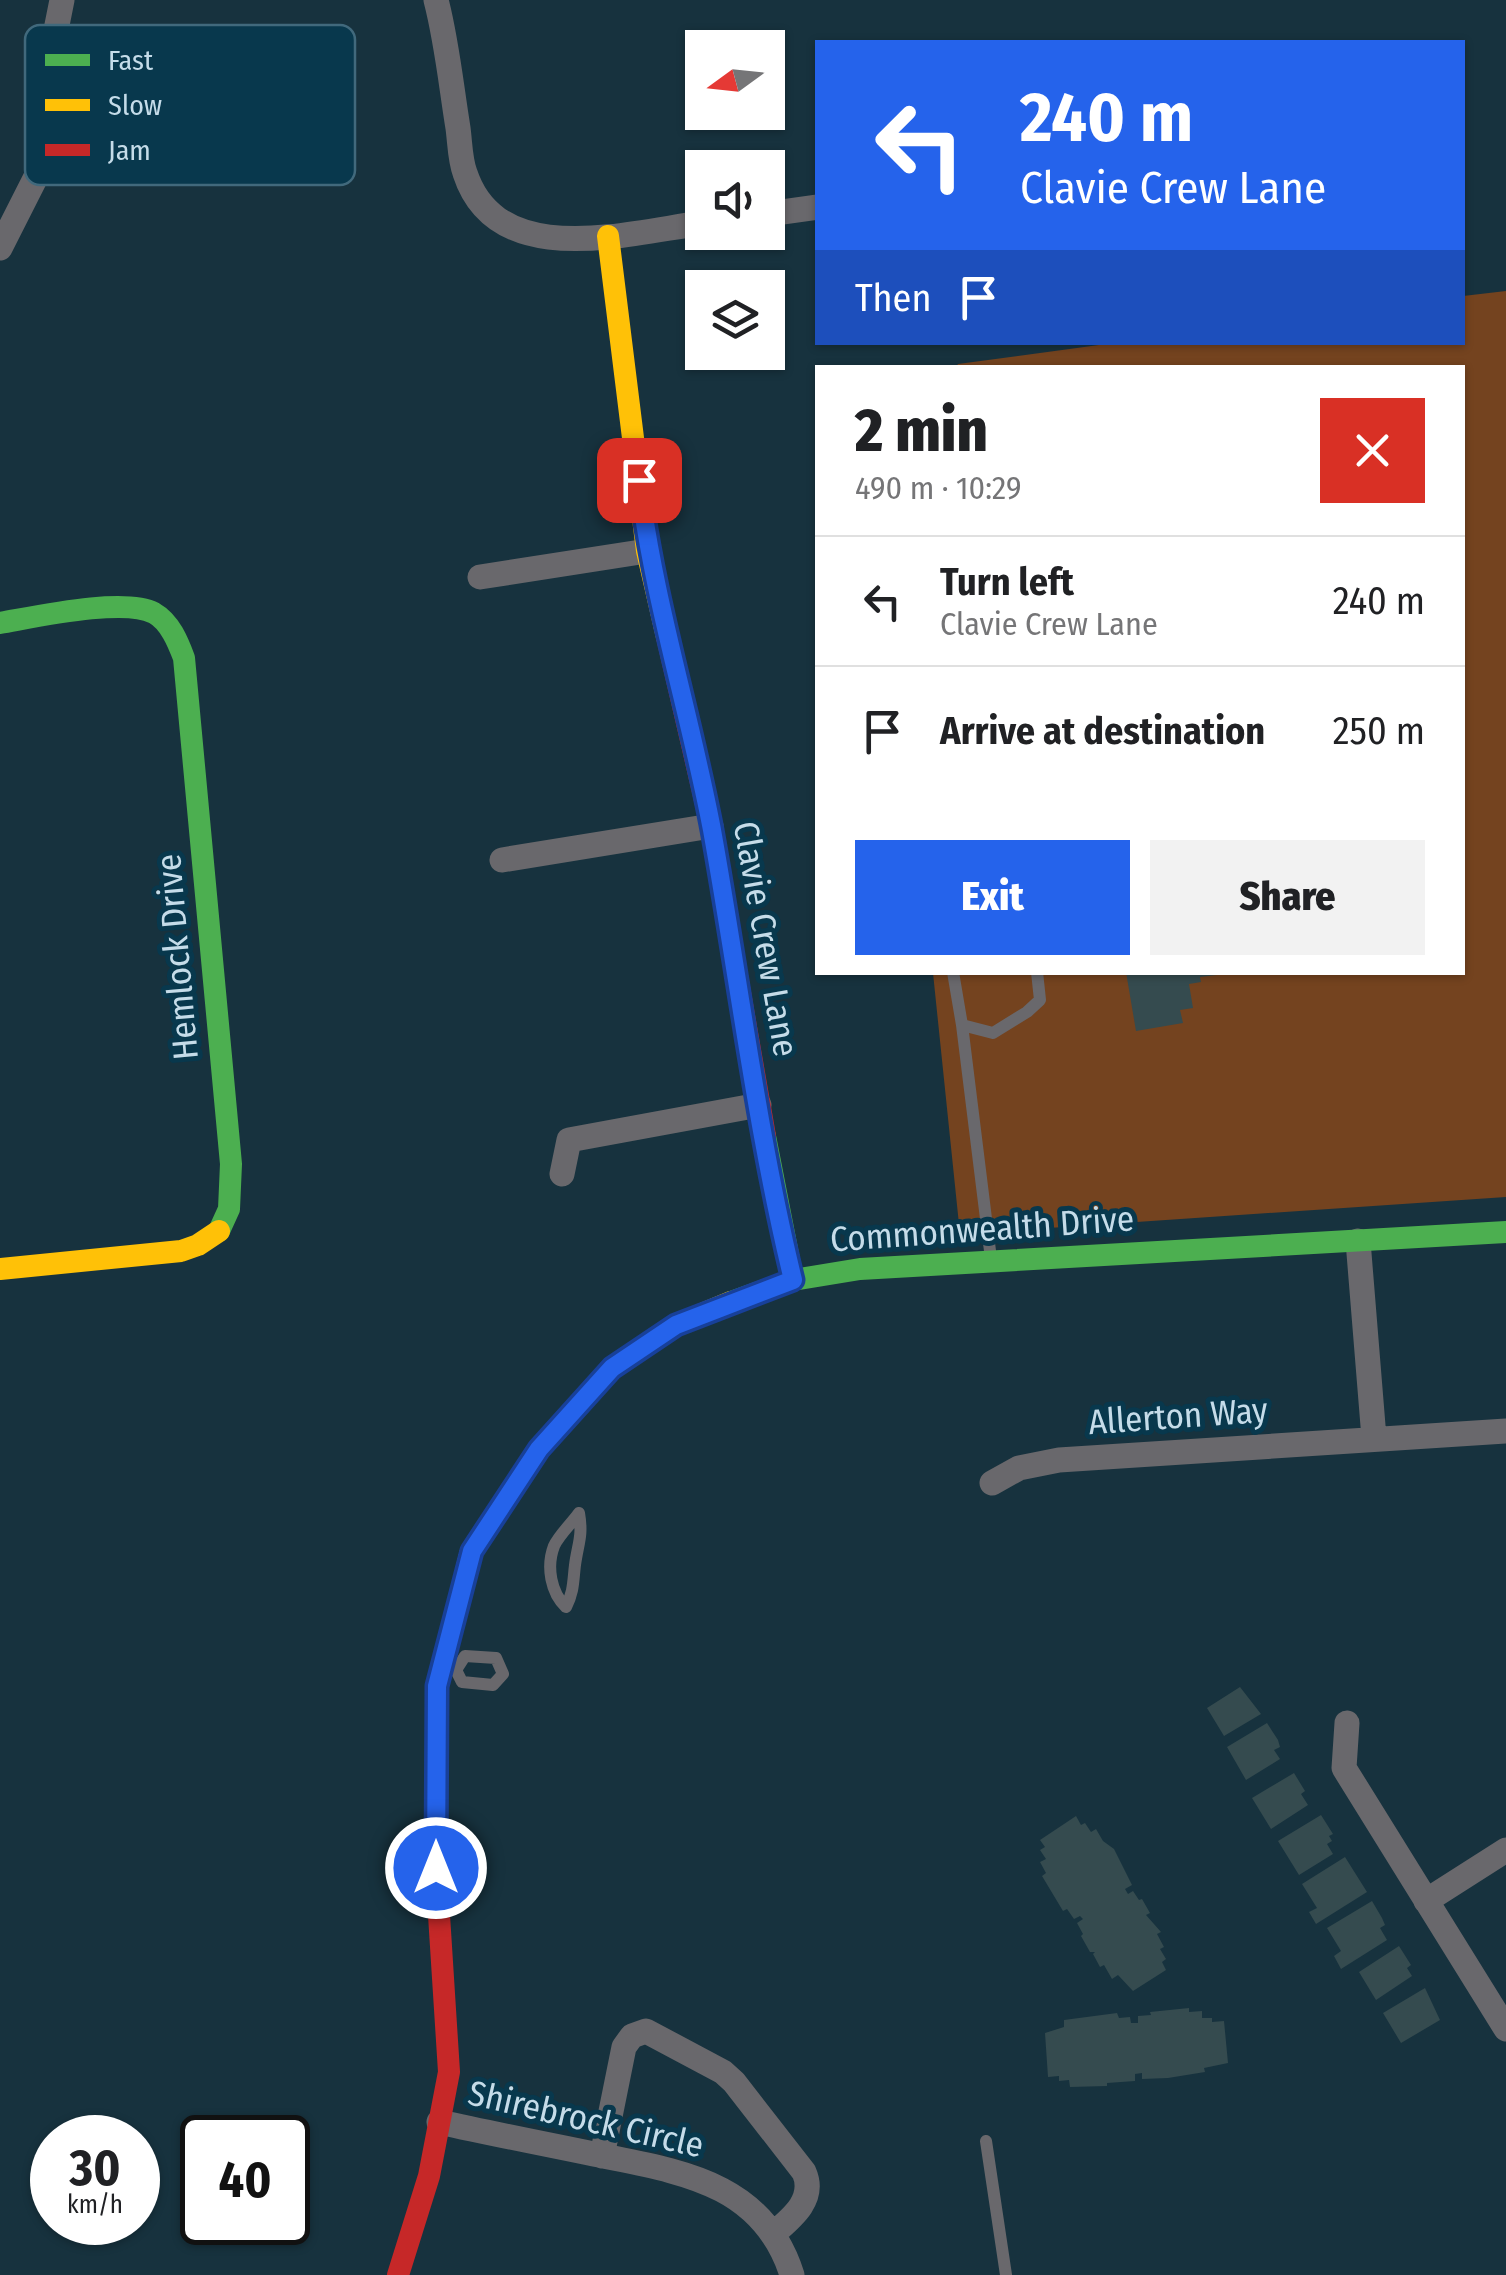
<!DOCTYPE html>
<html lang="en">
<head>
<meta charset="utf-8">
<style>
  :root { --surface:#fff; --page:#f2f2f2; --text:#202124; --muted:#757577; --line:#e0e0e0; --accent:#2563eb }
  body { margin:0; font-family:"Fira Sans Condensed",sans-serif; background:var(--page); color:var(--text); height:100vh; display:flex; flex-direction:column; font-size:38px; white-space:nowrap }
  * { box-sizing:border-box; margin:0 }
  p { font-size:32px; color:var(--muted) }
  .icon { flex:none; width:55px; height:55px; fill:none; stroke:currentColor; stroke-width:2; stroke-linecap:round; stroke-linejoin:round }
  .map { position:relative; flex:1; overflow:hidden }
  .side { position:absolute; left:815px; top:365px; width:650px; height:610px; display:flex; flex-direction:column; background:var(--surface); border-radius:0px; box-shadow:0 2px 8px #0004 }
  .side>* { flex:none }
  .hud { position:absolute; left:815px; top:40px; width:650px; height:305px; border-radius:0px; box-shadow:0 2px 8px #0004; background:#2563eb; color:#fff; overflow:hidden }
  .needle { width:65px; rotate:255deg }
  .tools { position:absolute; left:685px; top:30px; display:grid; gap:20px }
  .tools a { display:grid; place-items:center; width:100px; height:100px; border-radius:0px; background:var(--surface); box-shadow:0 2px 8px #0004; font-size:50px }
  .speed { position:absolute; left:30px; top:2115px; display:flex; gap:20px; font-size:50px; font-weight:700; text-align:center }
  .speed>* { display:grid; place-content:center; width:130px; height:130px; border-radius:50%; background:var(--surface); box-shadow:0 2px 8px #0004; line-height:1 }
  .speed small { font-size:25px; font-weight:400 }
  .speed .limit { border:5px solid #111; border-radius:15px; background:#fff; color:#111 }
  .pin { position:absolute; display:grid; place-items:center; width:85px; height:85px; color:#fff; margin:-42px; border-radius:20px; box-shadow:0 5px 15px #0006 }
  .me { position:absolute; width:110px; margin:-55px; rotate:0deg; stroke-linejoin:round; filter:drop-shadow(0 0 8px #0008) }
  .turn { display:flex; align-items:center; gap:35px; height:210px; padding:0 40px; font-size:45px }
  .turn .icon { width:130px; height:130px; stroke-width:2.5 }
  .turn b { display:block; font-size:70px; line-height:85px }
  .then { display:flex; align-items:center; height:95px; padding:0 40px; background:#0003; gap:20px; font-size:38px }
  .round { display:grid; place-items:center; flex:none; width:105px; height:105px; border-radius:0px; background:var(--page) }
  .summary { display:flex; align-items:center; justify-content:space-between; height:170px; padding:0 40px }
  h1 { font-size:60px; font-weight:800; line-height:75px }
  .action { display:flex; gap:20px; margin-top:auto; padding:20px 40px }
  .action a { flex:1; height:115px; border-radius:0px; background:var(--accent); color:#fff; font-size:40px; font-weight:800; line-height:115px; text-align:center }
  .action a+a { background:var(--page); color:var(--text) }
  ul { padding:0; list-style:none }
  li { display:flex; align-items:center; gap:30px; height:130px; padding:0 40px; border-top:2px solid var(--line) }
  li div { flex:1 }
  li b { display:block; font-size:38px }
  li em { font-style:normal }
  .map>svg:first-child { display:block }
  .green { fill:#74431f }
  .building { fill:#354b4f }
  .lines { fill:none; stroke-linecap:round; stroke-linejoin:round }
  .lane { stroke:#69686c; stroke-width:12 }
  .street { stroke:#69686c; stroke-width:25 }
  .fast { stroke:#4caf50; stroke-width:22 }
  .slow { stroke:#ffc107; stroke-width:22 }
  .jam { stroke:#c62828; stroke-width:22 }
  .route-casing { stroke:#184099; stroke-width:25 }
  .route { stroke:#2563eb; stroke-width:18 }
  .labels { text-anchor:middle; stroke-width:10; stroke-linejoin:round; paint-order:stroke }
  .street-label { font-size:35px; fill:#c5dce9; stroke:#08384d }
  .key { fill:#08384d; stroke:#41697c; stroke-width:2.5 }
  .key-label { font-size:28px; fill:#c5dce9 }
</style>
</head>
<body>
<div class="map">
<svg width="1506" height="2275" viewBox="0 0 1506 2275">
  <rect width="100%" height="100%" fill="#17323e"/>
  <path class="green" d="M1506 291V1197L960 1234 933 973 1462 972V368L956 367 958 364 1121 342H1462L1463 296Z"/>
  <path class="building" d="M1126 972H1217V975L1200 977 1201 982 1189 984 1193 1008 1180 1010 1183 1023 1136 1031Z
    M1240 1687 1261 1714 1224 1736 1207 1708Z
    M1267 1723 1278 1740 1280 1747 1274 1750 1280 1759 1246 1780 1227 1747Z
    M1294 1773 1305 1791 1301 1794 1308 1805 1271 1829 1252 1798Z
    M1321 1815 1333 1834 1329 1836 1332 1841 1327 1844 1333 1854 1299 1875 1278 1841Z
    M1076 1816 1081 1825 1085 1823 1091 1832 1096 1829 1103 1841 1114 1849 1132 1885 1125 1889 1128 1894 1133 1891 1139 1900 1142 1899 1150 1913 1146 1915 1161 1932 1157 1934 1164 1947 1160 1949 1166 1959 1162 1962 1166 1970 1133 1991 1118 1975 1112 1979 1104 1965 1100 1967 1093 1954 1095 1952H1090L1081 1936 1083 1934 1077 1923 1083 1919 1080 1916 1074 1919 1067 1909 1063 1911 1042 1876 1046 1873 1040 1862 1046 1859 1040 1850 1045 1847 1040 1840Z
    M1345 1857 1367 1892 1316 1924 1309 1912 1317 1908 1302 1884Z
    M1372 1901 1382 1918 1385 1925 1380 1928 1387 1940 1341 1969 1334 1956 1341 1951 1327 1928Z
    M1399 1946 1411 1965 1407 1968 1412 1976 1376 2000 1359 1972Z
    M1425 1988 1440 2020 1401 2043 1383 2013Z
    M1189 2008V2012L1202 2011V2018H1212V2022L1224 2021 1228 2063 1204 2068 1205 2072 1168 2078 1142 2079V2073L1135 2074V2081L1107 2083V2086L1070 2087 1069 2080 1059 2081V2076L1048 2077 1045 2033 1064 2027V2020L1117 2013 1119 2018 1130 2017 1131 2023H1138V2016L1151 2015 1150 2012Z"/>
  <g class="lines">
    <path class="lane" d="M953 972 962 1025 993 1033 1027 1012 1040 1000 1037 972
      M962 1025 991 1259
      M579 1513C583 1536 578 1543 575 1565 573 1581 574 1591 566 1607 551 1593 546 1567 554 1546 559 1535 572 1523 579 1513Z
      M465 1656 496 1658 503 1674 493 1685 462 1682 456 1670Z
      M986 2141 1006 2275"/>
    <path class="street" d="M436 0C447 42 451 85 458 128 460 143 460 160 465 173 497 271 627 233 702 223
      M768 214 818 207
      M0 248 40 169 52 50 62 0
      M480 577 647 551
      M502 860 711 826
      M562 1174 569 1140 759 1105
      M1358 1241 1374 1438
      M992 1483 1019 1468 1059 1460 1506 1431
      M1347 1723 1344 1768 1506 2029
      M1426 1901 1506 1850
      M439 2122C489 2133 539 2143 589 2153 674 2171 762 2179 792 2275
      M602 2156 624 2047 632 2036 646 2031 723 2072 734 2082 804 2172C816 2199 792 2218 773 2234"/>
    <path class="fast" d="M0 623C35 617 124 597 154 613 170 622 178 642 184 658L231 1164 229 1209 219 1231
      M765 1136 793 1280
      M731 1302 793 1280 860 1269 1506 1232"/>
    <path class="slow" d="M608 236 647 551 667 637
      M0 1269 181 1251 198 1245 219 1231
      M446 1651 471 1551 539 1449 612 1368 676 1325 731 1302"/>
    <path class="jam" d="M667 637 711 826 765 1136
      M398 2275 429 2176 449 2072 436 1868 437 1685 446 1651"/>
  </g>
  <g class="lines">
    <g class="route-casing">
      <path id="route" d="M436 1868 437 1686 472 1551 539 1449 612 1368 676 1325 793 1280C757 1132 739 980 712 830 690 713 653 599 639 480"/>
    </g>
    <use href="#route" class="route"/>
  </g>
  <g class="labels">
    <g class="street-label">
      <text transform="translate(766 939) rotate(80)" y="12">Clavie Crew Lane</text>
      <text transform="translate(177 957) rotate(-95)" y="12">Hemlock Drive</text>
      <text transform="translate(982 1229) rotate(-4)" y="12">Commonwealth Drive</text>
      <text transform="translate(1178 1416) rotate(-4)" y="12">Allerton Way</text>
      <text transform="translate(586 2119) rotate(13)" y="12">Shirebrock Circle</text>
    </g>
  </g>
  <rect x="25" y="25" width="330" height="160" rx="15" class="key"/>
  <rect x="45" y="54" width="45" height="12" fill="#4caf50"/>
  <rect x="45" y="99" width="45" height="12" fill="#ffc107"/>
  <rect x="45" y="144" width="45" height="12" fill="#c62828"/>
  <g class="key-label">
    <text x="108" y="70">Fast</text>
    <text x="108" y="115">Slow</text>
    <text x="108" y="160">Jam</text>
  </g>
</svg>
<div class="tools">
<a><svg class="needle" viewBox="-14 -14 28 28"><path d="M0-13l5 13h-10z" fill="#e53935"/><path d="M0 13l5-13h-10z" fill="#757577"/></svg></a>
<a><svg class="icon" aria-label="sound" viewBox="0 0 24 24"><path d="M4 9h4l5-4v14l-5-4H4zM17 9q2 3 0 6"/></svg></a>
<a><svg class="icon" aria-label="layers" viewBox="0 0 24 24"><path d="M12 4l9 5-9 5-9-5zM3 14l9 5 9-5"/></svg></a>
</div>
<div class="speed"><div>30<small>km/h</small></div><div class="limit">40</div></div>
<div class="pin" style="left:639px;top:480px;background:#d93025"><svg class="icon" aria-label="arrive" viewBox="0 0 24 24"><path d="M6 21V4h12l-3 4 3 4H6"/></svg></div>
<svg class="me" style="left:436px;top:1868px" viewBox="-20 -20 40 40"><circle r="17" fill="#2563eb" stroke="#fff" stroke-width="3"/><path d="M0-11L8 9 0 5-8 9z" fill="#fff"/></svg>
<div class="hud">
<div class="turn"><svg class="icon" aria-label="left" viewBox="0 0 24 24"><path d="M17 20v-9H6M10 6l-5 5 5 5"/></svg><div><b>240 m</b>Clavie Crew Lane</div></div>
<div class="then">Then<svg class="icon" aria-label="arrive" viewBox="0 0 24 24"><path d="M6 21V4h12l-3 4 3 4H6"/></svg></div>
</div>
<section class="side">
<div class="summary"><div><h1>2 min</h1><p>490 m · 10:29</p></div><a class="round" style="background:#d93025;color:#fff"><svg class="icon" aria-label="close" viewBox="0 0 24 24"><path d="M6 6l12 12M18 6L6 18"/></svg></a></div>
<ul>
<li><svg class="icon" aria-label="left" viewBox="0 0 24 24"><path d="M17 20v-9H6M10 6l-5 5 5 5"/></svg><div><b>Turn left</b><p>Clavie Crew Lane</p></div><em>240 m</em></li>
<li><svg class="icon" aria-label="arrive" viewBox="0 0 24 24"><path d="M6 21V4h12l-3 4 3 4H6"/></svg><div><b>Arrive at destination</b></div><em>250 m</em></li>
</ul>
<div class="action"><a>Exit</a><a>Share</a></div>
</section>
</div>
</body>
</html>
